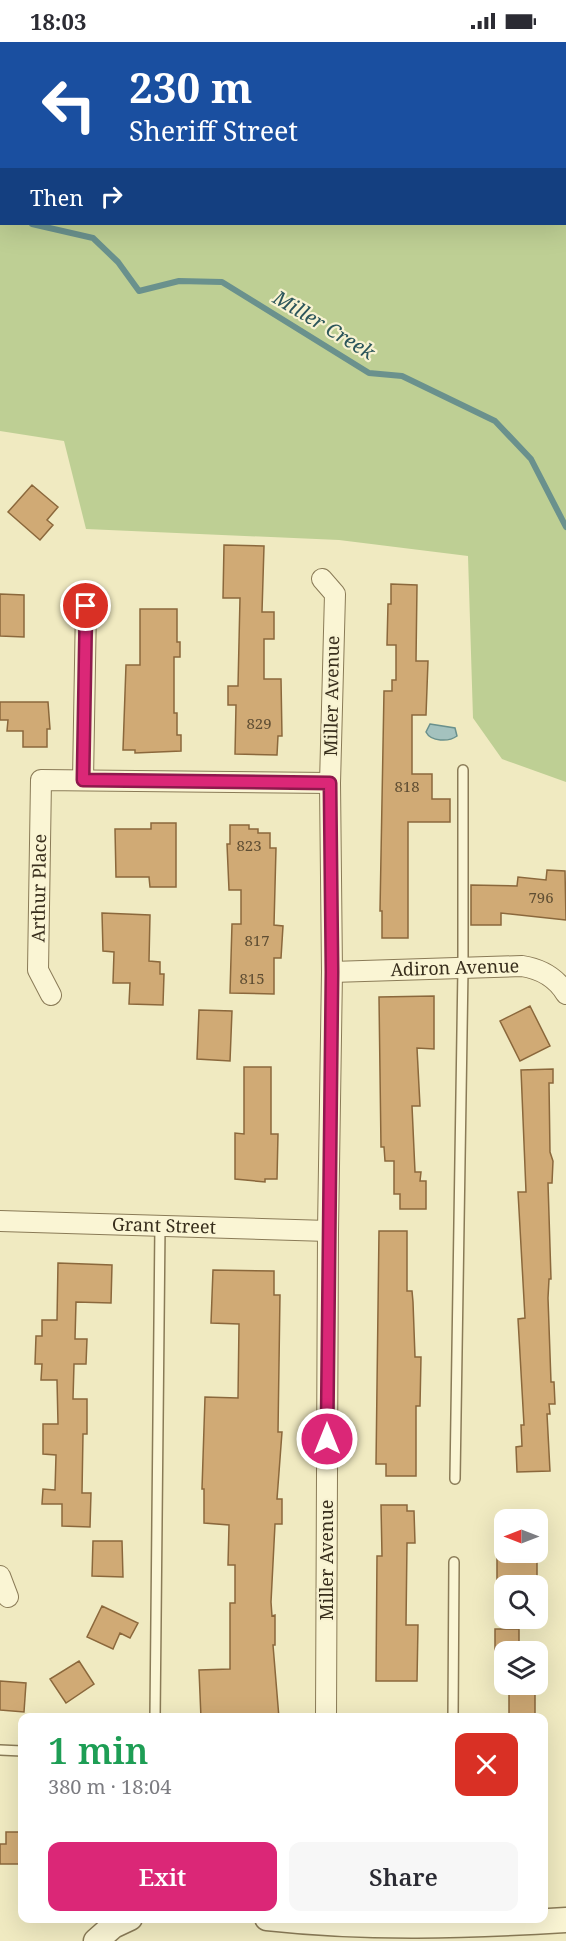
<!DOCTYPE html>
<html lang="en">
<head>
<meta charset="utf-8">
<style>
  :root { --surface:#fff; --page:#f7f7f7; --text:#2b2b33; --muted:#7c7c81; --accent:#db2777 }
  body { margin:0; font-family:"Noto Serif",serif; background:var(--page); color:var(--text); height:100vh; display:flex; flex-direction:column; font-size:22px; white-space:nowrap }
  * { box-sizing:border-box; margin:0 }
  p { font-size:20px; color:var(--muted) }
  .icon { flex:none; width:33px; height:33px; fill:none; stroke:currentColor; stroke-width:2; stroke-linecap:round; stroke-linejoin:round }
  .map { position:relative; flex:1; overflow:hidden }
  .sheet { position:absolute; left:18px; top:1671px; width:530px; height:210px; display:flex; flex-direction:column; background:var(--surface); border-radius:12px; box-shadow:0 6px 24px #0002 }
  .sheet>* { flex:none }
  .banner { position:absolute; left:0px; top:0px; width:567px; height:183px; box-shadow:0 6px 24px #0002; background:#1a4fa0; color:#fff; overflow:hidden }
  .needle { width:39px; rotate:270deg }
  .buttons { position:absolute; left:494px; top:1467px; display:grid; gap:12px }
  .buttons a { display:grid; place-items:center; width:54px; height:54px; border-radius:12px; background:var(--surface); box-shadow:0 6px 24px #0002; font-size:30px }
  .pin { position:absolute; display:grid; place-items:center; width:51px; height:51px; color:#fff; margin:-26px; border:3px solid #fff; border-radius:50%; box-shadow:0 2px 6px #0007 }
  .me { position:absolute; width:66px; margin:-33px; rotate:0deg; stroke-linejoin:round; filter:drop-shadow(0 0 4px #0008) }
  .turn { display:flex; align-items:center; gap:21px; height:126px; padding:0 30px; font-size:27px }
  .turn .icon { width:78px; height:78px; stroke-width:2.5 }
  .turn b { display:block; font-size:42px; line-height:51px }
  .then { display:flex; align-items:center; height:57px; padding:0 30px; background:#0003; gap:12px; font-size:22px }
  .round { display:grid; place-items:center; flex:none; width:63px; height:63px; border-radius:12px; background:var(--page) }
  .overview { display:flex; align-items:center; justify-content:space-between; height:102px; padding:0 30px }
  h1 { font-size:36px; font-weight:600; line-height:45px; color:#1e9e55 }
  .primary-button { display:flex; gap:12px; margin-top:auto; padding:12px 30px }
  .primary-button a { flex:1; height:69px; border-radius:12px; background:var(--accent); color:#fff; font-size:24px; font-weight:600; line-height:69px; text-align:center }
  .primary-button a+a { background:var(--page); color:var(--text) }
  .status { display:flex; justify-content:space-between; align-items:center; height:42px; padding:0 30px; background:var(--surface); direction:ltr }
  .status svg { height:16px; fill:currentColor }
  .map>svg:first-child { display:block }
  .green { fill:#becf94 }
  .water { fill:#a4c2be; stroke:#6a918d; stroke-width:1.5 }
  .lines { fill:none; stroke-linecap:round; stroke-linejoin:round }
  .stream { stroke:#6a918d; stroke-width:6 }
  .building { fill:#d0aa75; stroke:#8b683c; stroke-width:1.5 }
  .service-casing { stroke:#8a7b57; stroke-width:12 }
  .minor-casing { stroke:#8a7b57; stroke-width:22 }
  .tertiary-casing { stroke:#8a7b57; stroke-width:27 }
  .service { stroke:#faf5d4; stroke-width:9 }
  .minor { stroke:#faf5d4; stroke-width:20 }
  .tertiary { stroke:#faf5d4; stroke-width:24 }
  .route-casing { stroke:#8e194d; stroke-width:15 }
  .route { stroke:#db2777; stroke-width:10 }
  .labels { text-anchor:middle; stroke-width:4.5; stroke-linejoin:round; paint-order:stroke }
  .number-label { font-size:15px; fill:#5f4e33 }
  .street-label { font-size:18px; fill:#392f1d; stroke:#f7f2d1 }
  .water-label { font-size:20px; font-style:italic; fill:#2b555a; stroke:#f7f2d1 }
</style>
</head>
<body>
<div class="status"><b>18:03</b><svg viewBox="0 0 49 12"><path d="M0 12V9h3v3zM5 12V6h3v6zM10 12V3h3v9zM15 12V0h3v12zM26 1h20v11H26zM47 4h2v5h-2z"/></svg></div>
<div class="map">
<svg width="566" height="1899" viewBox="0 0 566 1899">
  <rect width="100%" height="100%" fill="#f0eac1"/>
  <path class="green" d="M0 0H366L2 2V182H566V81V740L502 717 473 676 468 514 339 498 86 487 64 399 0 389Z"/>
  <path class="water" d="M430 682 455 686 457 694C449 700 431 700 426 690Z"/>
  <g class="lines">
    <path class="stream" d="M0 157H2
      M32 182 93 196 118 220 139 249 179 239 222 240 369 331 402 334 495 379 531 417 566 485"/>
  </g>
  <path class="building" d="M32 443 58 465 47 478 53 483 40 498 8 470Z
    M224 503 264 504 262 570H274V597H264V637H281L282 694H278L277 713 235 712 236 663H228V644H238L240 556H223Z
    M391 542 417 543 416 619H428L426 673H412V732H432V757H450V780H408V896H382V869H380L384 649H392V638H396V603H387L388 562H391Z
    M0 552 24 553V595L0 594Z
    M140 567H177V600H180V615H174V671H177V693H181V709L135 711V708H123L126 623H140Z
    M0 660H48L50 687H47V705H23V689H7L8 678H0Z
    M151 781H176V845H150L149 835H116L115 787H151Z
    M230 783H249V787H258V791H270V806H276L274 883 283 884 281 916H274V952L230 951 232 882H241V848H229L227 802H230Z
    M547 828 565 829 566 878 501 871V883H471V843L517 844 518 835 546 838Z
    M102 871 150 873 149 919 160 920V932H164L163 963 129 962 130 941H113L114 910 103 909Z
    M434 954V1007L417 1006 420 1064H412L415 1130H421L420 1139H426V1167H400V1152H394V1119H385L384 1105H381L379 955Z
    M530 964 550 1004 520 1019 500 979Z
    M199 968 232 969 230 1019 197 1017Z
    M244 1025H271V1092H278L277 1137H265V1140L235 1137V1091L244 1092Z
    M553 1027V1041H549L550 1110 553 1119 552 1141H548L551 1237H549L548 1256 551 1340H554L555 1362H549L550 1372H547L550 1429 517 1430 516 1405 522 1404 521 1383H524L518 1277 525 1276 518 1150H526L521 1028Z
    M379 1189H407V1249H412L413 1260 415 1315H421L420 1364H416V1434H386V1422H376Z
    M58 1221 112 1223 111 1261 76 1260 75 1297H87L86 1322H74L73 1357H87V1392H83L82 1451H91L90 1485 62 1484V1462H42L43 1447 55 1448 56 1413 43 1412V1382H58L57 1338H41L42 1322H35L36 1294H42V1278H57Z
    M213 1228 274 1229V1253H280L278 1390H282L277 1457H282V1482H275L271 1560 272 1574 275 1573V1603H273L279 1676H201L199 1628 230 1627V1561H235V1523H228L229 1483 204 1481V1447H202L205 1355 238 1356 239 1282 211 1281Z
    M381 1463H407V1469H414L415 1501H407L406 1583H418L417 1639H376L377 1514H382Z
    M93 1499H122L123 1535 92 1534Z
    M497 1513H537V1544H507V1538H497Z
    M102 1564 138 1581 130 1596 120 1591 113 1607 87 1595Z
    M495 1587H519V1610H495Z
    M79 1619 94 1642 66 1661 50 1637Z
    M0 1639 26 1641 24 1670 0 1668Z
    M509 1649H535V1676H509Z
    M6 1790H22V1822H0V1802H6Z"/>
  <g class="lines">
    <g class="service-casing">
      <path id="service" d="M455 1437 463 926V728
        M155 1676 160 1183
        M453 1676 454 1520
        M0 1708 22 1709"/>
    </g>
    <g class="minor-casing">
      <g id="minor">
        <path d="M497 0V2"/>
        <path d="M322 537 335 552 330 741 332 930 328 1189 326 1676"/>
        <path d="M83 738 86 564"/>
        <path id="s1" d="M332 930 522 924C541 927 556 935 566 952"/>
        <path id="s2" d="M51 953 38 928 41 738 330 741"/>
        <path id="s3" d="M0 1179 328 1189"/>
        <path d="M0 1534 8 1555"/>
      </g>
    </g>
    <g class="tertiary-casing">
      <path id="tertiary" d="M267 1876C367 1887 466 1884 566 1878
        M96 1899 113 1884 130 1876"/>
    </g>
    <use href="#service" class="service"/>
    <use href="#minor" class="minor"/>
    <use href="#tertiary" class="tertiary"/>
  </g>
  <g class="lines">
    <g class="route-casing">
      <path id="route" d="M86 564 83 738 330 741 332 930 327 1397"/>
    </g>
    <use href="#route" class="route"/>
  </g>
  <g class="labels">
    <g class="number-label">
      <text x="259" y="687">829</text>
      <text x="407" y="750">818</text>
      <text x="249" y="809">823</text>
      <text x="541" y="861">796</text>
      <text x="257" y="904">817</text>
      <text x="252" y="942">815</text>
    </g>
    <g class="street-label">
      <text transform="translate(332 654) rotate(-89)" y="6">Miller Avenue</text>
      <text dy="6" stroke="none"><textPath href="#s2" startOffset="110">Arthur Place</textPath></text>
      <text dy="6" stroke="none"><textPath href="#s1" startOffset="123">Adiron Avenue</textPath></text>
      <text dy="6" stroke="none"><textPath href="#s3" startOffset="164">Grant Street</textPath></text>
      <text transform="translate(327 1518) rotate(-90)" y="6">Miller Avenue</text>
    </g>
    <g class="water-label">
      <text transform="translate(324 283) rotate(31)" y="7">Miller Creek</text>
    </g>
  </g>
</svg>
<div class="buttons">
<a><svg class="needle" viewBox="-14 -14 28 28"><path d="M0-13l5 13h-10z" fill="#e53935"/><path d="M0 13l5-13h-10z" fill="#7c7c81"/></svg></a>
<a><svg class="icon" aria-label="search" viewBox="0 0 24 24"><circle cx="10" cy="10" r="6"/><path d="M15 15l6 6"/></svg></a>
<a><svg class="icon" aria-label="layers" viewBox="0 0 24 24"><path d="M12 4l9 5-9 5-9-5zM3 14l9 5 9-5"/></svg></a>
</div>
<div class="pin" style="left:86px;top:564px;background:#d93025"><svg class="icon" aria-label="arrive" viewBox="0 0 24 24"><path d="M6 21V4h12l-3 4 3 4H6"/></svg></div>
<svg class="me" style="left:327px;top:1397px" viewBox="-20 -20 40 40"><circle r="17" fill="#db2777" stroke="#fff" stroke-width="3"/><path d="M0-11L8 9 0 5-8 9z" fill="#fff"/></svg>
<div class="banner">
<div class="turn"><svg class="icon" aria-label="left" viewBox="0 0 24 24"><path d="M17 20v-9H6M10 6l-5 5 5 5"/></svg><div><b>230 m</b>Sheriff Street</div></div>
<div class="then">Then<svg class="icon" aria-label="right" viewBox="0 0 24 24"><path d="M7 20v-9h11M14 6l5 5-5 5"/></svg></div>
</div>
<section class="sheet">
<div class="overview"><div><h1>1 min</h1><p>380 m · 18:04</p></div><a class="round" style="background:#d93025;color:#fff"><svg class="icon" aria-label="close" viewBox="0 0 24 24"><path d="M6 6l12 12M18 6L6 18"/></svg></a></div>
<div class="primary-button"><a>Exit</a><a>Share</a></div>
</section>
</div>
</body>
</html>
